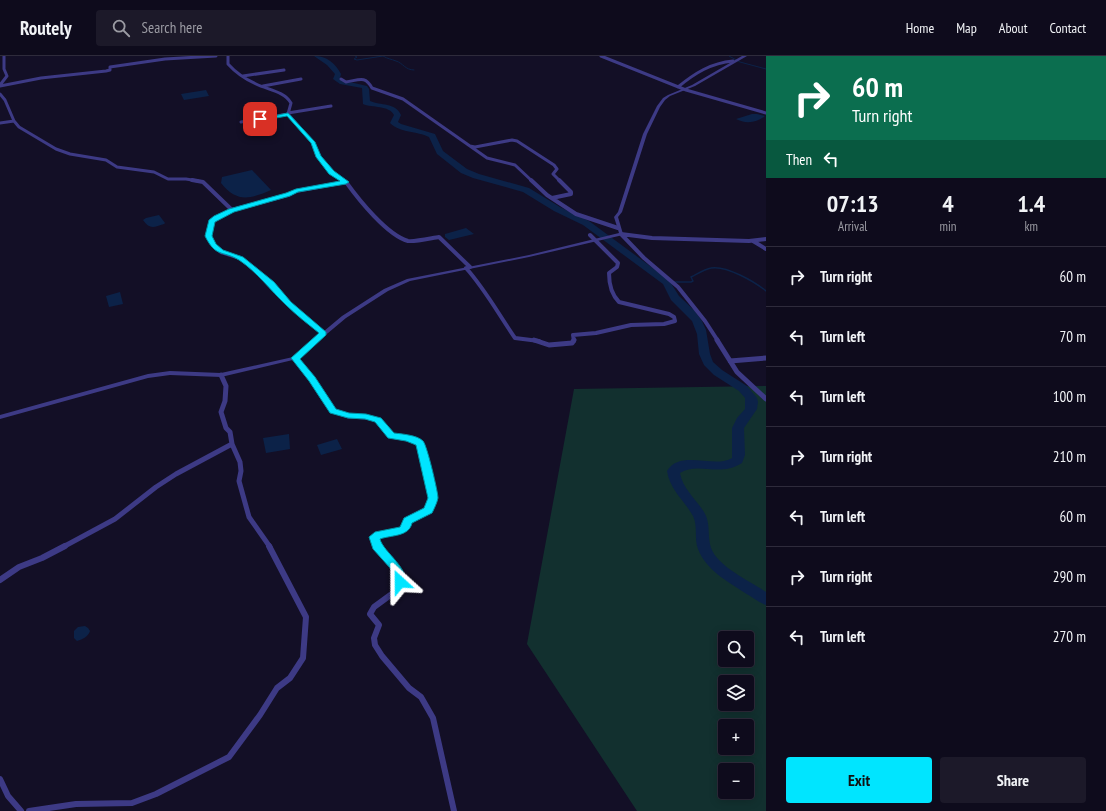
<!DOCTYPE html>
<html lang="en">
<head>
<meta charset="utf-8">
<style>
  :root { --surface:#0e0b1c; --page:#1c1929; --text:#f1f3f6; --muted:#9b9ba3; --line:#2e2b3b; --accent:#00e5ff }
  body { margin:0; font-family:"PT Sans Narrow",sans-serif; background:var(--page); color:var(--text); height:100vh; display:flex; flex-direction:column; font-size:15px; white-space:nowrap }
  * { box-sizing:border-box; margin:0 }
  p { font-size:13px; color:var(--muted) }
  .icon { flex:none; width:22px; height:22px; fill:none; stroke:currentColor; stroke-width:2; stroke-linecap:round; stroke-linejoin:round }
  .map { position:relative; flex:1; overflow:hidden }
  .panel { display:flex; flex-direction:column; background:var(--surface); width:340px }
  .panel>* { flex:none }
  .hud { background:#0b6e4f; color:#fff; overflow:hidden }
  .controls { position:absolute; left:718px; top:575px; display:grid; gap:8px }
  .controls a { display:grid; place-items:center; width:36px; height:36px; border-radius:4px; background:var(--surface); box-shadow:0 2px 10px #0003,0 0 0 1px var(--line); font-size:20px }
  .pin { position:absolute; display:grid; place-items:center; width:34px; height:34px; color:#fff; margin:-17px; border-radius:8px; box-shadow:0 2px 6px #0006 }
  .me { position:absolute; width:44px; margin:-22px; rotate:336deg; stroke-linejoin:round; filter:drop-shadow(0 0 3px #0008) }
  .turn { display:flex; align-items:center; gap:14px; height:84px; padding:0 20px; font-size:18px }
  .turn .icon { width:52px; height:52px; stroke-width:2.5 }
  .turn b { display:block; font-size:28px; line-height:34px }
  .then { display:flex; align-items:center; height:38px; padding:0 20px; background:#0003; gap:8px; font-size:15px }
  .eta { display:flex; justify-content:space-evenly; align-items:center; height:68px; text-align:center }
  .eta b { font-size:24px; font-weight:700; line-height:28px }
  .button { display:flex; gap:8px; margin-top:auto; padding:8px 20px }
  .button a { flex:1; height:46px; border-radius:4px; background:var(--accent); color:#111; font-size:16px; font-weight:700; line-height:46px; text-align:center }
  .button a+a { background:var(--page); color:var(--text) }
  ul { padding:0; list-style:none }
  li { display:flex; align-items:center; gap:12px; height:60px; padding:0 20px; border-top:1px solid var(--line) }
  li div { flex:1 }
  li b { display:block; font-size:15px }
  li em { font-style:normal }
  header { display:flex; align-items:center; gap:24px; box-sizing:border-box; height:56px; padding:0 20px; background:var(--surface); border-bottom:1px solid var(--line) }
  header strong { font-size:19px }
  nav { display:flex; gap:22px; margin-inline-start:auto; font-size:14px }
  .search { width:280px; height:36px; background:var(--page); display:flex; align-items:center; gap:10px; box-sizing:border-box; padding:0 14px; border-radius:4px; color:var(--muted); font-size:15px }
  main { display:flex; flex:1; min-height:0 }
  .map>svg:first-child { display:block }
  .green { fill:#12302f; fill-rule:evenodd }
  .water { fill:#0c2248 }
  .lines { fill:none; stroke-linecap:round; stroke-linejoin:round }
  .stream-far1 { stroke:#0c2248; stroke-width:1 }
  .stream { stroke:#0c2248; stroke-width:1.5 }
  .river { fill:#0c2248; fill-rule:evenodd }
  .minor-far3 { stroke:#3d3a85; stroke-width:3 }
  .minor-far2 { stroke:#3d3a85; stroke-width:4 }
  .minor-far1 { stroke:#3d3a85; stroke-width:5 }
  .minor { stroke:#3d3a85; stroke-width:6 }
  .tertiary { fill:#3d3a85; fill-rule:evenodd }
  .route { fill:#00e5ff; stroke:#0095a6 }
</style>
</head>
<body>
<header>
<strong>Routely</strong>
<div class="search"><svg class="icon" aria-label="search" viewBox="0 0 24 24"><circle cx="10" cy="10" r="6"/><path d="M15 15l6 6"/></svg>Search here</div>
<nav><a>Home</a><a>Map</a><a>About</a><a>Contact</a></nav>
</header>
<main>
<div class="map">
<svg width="766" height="755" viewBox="0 0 766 755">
  <rect width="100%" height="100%" fill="#130f26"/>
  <path class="green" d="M766 330V755H637L527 588 574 333ZM725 582H747V604H725ZM725 626H747V648H725ZM725 670H747V692H725ZM725 714H747V736H725Z"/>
  <path class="water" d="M206 34 209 40 184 44 181 38Z
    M752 58H757L765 60C757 67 745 68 736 63Z
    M252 114 271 134C250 143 237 147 221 127L222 121Z
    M159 159 165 167 164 168C154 171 150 174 143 164L146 162Z
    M466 172 474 178 449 184 445 181V178Z
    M120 236 123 248 109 251 106 240Z
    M289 378 290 393 266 397 263 382Z
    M337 383 342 393 321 399 317 389Z
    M85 570 88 572 90 575C88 581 83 583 77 585L74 582V575L78 571Z"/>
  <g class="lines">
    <path class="stream-far1" d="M355 0 357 1 354 3 357 4 383 0C388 3 391 3 396 5 403 7 405 14 414 14
      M729 0 740 6 766 13"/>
    <path class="stream" d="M666 226H691L693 225 691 221C697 218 705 213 711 212 726 209 755 226 766 235"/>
    <path class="river" d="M314 0C327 0 335 7 341 18L340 22 341 24 367 30 369 33 370 45C381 50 395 46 401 59L398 66 401 68 435 78 443 95 467 113 479 118 529 132 560 151 589 165 669 224 679 240 695 255 702 265 706 274 710 298 713 306 722 314 747 330 757 342 758 346 757 353 744 372 745 399 742 407C718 422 699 405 680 417 683 433 695 442 704 456 711 467 707 479 711 492 718 511 750 525 766 536V549C758 546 752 541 745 537 727 525 706 514 698 493 694 483 698 470 693 460 684 444 670 434 667 415 680 393 715 413 732 402V372L737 362 745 353V342L739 335 714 319 704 309 699 298 697 278 692 265 671 244 663 228 583 169 554 155 523 136 473 122 461 117 437 98 429 81C417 75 400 77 390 67L394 59C389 49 372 52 363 48L362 32 340 28 333 23 335 18 327 9Z"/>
    <path class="minor-far3" d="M228 0V8C236 17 245 23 256 28 268 34 284 35 291 47L288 58 313 87 318 100 331 116 345 125
      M601 0 686 34 766 57
      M243 20 284 14
      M341 23 346 26C359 24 365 19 372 32L403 43 487 102 515 109 532 125
      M0 29 7 20 4 13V0
      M0 30 41 22 106 15 110 14V11L165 3 216 0
      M263 30 301 23
      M678 31C695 17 711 7 733 5
      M0 38 5 44 14 65 19 71 56 93 70 98 106 104 117 111 154 116 168 123H186L198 125
      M288 57 331 50
      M241 66 288 58
      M0 67 14 65
      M470 90 475 91 512 84 517 85 554 109 557 113 553 118 560 125"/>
    <path class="minor-far2" d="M192 124 203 126 232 154 216 162 212 166 209 180 213 189 221 196 240 202 271 227 289 248 324 277
      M531 124 547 139 576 158 618 172
      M346 126C359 144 387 179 408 185 415 186 432 182 439 181L470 211
      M552 142 571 138V136L559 124
      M232 154 288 139 296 135 346 126 343 124
      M621 178 644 202 678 231 705 265 718 285
      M621 178 652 182 749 185 766 183
      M753 185 766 193
      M466 212C485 233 499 259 515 282L539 285
      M574 285 573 279 596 277 631 269 664 268 675 265 674 261 669 258 619 246C611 238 609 228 609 217L617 211 618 207 590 179"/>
    <path class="minor-far1" d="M534 284 549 289 572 287 574 284
      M717 284 737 316 766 343
      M295 302 312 323 333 355 348 360 366 361 378 364 391 380 413 384 423 392 433 442 428 454 407 465 406 471 403 474 378 479 375 481 378 491
      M730 305 766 302
      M232 388 240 406 241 415 239 425 249 461 270 491
      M63 491 115 463 156 431 176 418 232 388 230 376 226 372 221 356 225 345 226 330 221 319"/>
    <path class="minor" d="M377 490C386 507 399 511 400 532L374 551 370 558 379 569 374 582 375 589 382 600 409 632 421 641 433 662 454 755
      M0 524 19 511 42 502 65 490
      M0 723 8 740 21 755
      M29 755 76 748 132 747 156 738 229 701 260 659 277 632 290 622 303 602 306 561 269 490"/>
    <path class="tertiary" d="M742 0H747L695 30 670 40 665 44 660 51 647 78 622 156 618 161 623 178V179L529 201 410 225 388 235 346 262 297 303 221 321 170 319 148 322 0 363V359L148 318 170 315 221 317 293 301 342 260 384 233 407 223 529 199 619 177 614 161 618 156 643 78 657 50 663 42 668 39 692 29Z"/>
  </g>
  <path class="route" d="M288 57 315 86 321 100 334 115 349 126 346 128 298 136 290 140 234 156 215 166 212 180 216 188 223 194 243 201 274 226 291 246 326 276V279L300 303 315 321 336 353 349 357 366 358 381 362 394 377C402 378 417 379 423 385 427 389 438 436 438 442 437 447 434 453 432 457L412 467C409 481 391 479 380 483 383 496 412 514 404 529L400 530 397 529 391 513 373 493 369 481 375 476 400 471 404 462 424 452 428 442 416 389 406 385 388 382 375 366 365 363 348 362 330 357 309 325 291 302 319 277C308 268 296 259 286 249 270 234 257 216 239 204 222 194 216 202 205 180L209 164 214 160 229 153 286 137 296 133 340 125 329 118 316 101 311 87 287 60 260 65 257 63Z"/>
</svg>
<div class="controls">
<a><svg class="icon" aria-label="search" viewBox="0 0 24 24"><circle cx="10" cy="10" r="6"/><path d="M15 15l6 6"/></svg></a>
<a><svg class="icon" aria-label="layers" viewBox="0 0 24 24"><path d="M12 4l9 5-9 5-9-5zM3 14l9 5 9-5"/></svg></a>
<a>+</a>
<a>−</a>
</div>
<div class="pin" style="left:260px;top:63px;background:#d93025"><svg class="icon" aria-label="arrive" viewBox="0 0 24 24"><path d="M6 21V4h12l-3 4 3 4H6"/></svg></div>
<svg class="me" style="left:400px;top:526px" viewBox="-20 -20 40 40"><path d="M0-17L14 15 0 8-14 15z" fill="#00e5ff" stroke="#fff" stroke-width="4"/></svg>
</div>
<section class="panel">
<div class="hud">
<div class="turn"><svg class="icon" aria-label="right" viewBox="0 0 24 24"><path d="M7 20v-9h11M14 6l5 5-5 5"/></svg><div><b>60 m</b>Turn right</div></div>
<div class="then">Then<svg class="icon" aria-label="left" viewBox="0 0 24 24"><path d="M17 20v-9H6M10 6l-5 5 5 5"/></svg></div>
</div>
<div class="eta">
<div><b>07:13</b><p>Arrival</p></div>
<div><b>4</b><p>min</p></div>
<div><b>1.4</b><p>km</p></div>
</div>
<ul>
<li><svg class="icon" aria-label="right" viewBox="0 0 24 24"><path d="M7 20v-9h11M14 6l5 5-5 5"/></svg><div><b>Turn right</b></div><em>60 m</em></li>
<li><svg class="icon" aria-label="left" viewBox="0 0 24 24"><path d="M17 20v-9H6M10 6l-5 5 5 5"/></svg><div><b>Turn left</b></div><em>70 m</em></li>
<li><svg class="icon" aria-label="left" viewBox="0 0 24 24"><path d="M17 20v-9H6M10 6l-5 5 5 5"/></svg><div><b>Turn left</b></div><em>100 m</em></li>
<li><svg class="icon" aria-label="right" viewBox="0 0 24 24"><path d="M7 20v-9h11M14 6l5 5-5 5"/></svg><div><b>Turn right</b></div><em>210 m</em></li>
<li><svg class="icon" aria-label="left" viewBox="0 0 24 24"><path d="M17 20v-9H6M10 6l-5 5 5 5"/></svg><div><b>Turn left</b></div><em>60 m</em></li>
<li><svg class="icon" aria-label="right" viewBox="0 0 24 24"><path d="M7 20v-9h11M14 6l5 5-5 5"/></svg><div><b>Turn right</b></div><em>290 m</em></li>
<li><svg class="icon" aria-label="left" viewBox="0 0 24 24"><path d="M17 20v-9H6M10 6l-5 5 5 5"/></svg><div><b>Turn left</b></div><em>270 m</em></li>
</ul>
<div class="button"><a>Exit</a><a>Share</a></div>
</section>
</main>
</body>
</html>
